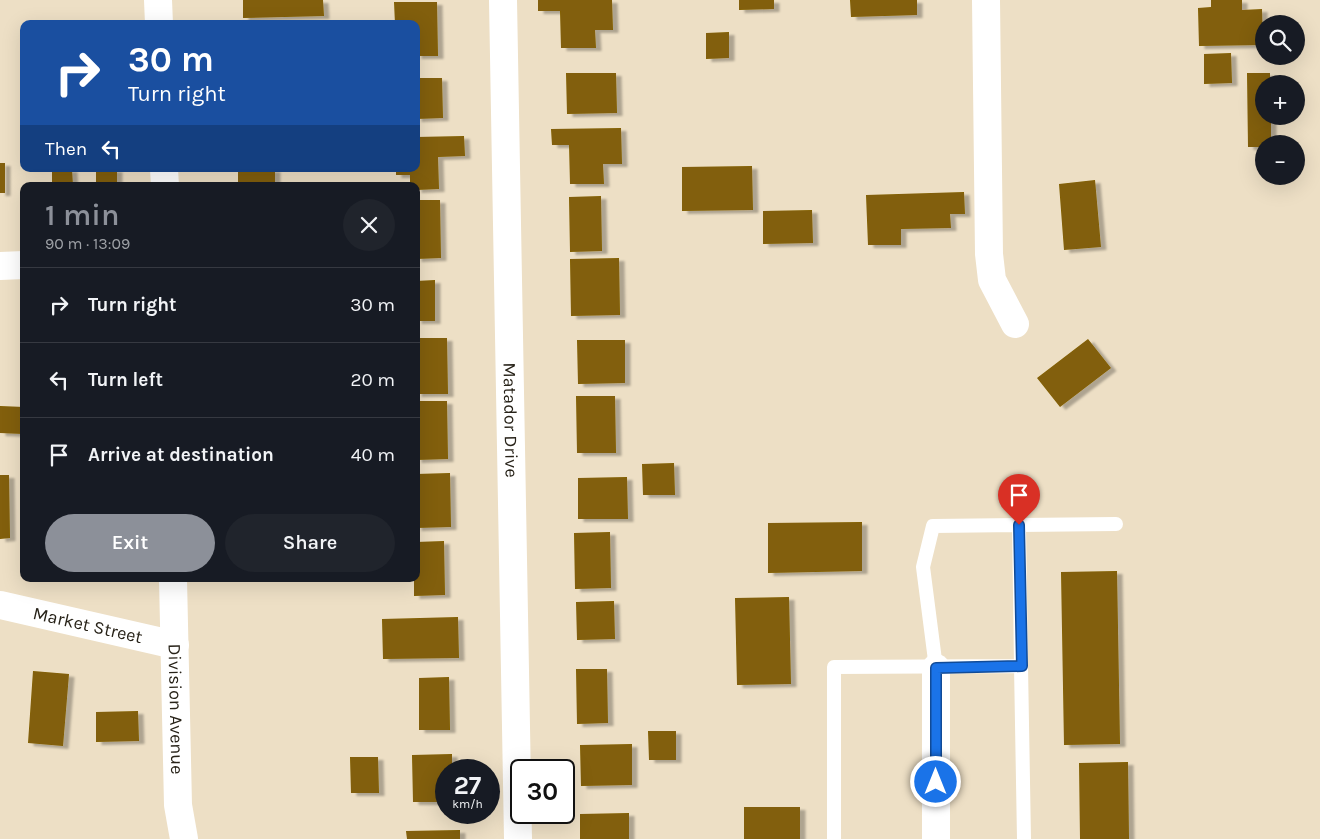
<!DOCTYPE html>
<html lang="en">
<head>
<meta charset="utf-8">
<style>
  :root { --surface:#171b24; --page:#20242c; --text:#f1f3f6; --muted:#9ea1a6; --line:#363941; --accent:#8c9099 }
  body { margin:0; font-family:Karla,sans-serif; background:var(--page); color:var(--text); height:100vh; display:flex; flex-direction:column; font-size:19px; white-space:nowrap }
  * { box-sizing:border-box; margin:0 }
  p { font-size:16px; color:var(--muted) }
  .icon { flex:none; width:28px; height:28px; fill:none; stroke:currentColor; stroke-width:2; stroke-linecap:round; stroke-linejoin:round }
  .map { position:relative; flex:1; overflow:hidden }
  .drawer { position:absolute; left:20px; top:182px; width:400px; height:400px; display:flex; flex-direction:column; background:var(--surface); border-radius:10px; box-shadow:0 5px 20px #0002 }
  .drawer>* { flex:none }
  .top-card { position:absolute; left:20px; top:20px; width:400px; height:152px; border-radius:10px; box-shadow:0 5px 20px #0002; background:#1a4fa0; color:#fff; overflow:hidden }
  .fabs { position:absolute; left:1255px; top:15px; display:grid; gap:10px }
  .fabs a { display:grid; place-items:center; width:50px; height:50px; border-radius:50%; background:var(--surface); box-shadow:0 5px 20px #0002; font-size:25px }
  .speed { position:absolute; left:435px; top:759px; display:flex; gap:10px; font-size:25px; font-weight:700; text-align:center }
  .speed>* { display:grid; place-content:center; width:65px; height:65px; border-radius:50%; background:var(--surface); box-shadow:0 5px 20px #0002; line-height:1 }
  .speed small { font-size:12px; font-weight:400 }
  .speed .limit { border:2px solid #111; border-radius:8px; background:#fff; color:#111 }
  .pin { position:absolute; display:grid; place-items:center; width:42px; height:42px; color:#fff; margin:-51px -21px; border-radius:50% 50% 50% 0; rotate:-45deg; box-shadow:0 0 5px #0007 }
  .pin .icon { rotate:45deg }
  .me { position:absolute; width:55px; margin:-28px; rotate:0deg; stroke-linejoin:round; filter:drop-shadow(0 0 4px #0008) }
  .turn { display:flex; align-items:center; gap:18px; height:105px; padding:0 25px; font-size:22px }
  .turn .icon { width:65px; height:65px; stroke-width:2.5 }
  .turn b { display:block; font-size:35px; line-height:42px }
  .then { display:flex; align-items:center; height:48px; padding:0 25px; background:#0003; gap:10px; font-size:19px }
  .round { display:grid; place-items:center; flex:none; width:52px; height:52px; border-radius:26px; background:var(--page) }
  .headline { display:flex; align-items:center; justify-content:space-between; height:85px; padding:0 25px }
  h1 { font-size:30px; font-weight:600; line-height:38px; color:var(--accent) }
  .button { display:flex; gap:10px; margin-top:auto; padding:10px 25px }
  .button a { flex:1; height:58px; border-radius:30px; background:var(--accent); color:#fff; font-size:20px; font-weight:600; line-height:58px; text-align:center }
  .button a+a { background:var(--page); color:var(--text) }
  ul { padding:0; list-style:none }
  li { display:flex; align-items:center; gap:15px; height:75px; padding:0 25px; border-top:1px solid var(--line) }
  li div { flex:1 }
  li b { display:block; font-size:19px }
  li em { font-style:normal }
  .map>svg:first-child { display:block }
  .building { fill:#825f07; filter:url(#shadow) }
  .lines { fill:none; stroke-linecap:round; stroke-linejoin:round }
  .lane { stroke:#fff; stroke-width:14 }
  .street { stroke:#fff; stroke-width:28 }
  .route-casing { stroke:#114b97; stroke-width:12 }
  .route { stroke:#1a73e8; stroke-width:9 }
  .labels { text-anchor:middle; stroke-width:5; stroke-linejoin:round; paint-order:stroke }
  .street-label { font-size:18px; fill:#272218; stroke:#eddfc5 }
</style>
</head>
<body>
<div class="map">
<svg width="1320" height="839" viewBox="0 0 1320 839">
  <defs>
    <filter id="shadow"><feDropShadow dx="5.5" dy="3" stdDeviation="1" flood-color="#0004"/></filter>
  </defs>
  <rect width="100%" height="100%" fill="#eddfc5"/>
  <path class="building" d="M243 0H323L324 16 243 18Z
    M538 0H612L613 30H595L596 48H561L560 11H538Z
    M739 0H774V9L739 10Z
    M850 0H917V15L851 17Z
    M1211 0H1242V10L1262 9 1263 45 1199 46 1198 8 1211 7Z
    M394 2H437L438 56H416V24H395Z
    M729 32V58L706 59V33Z
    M1231 53 1232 83 1204 84V54Z
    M566 73H616L617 113 567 114Z
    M1247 73H1270V84H1264V116H1271V144H1264V147H1248Z
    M416 78H442L443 118 416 119Z
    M621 128 622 164H603L604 184H570L569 145H552L551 129Z
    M464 136 465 156 438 157 439 189 416 190V186H410V175H396V169H416V137Z
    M0 163H5V193H0Z
    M752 166 753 210 682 211V167Z
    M52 169H72L73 186H52Z
    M96 169H117V186H96Z
    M238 169H275V186H238Z
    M1095 180 1101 247 1064 250 1059 184Z
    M964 192 965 214H950L951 228 901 229V245H868L866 195Z
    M601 196 602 251 570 252 569 197Z
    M416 200H440L441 258 416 259Z
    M812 210 813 243 763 244V211Z
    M619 258 620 315 571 316 570 259Z
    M435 280V321H416V281Z
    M416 338H447L448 394H416Z
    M1088 339 1111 368 1060 407 1037 378Z
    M577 340H625V383L578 384Z
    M576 396H615L616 453H577Z
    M416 401H447L448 459 416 460Z
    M0 406 24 407V434L0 433Z
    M674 463 675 495H643L642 464Z
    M450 473 451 527 416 528V474Z
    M0 475H9L10 538 0 539Z
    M627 477 628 519H578V478Z
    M862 522V571L768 573V523Z
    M610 532 611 588 575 589 574 533Z
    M444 541 445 595 414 596V579H416V542Z
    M1117 571 1120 744 1064 745 1061 572Z
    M789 597 791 684 737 685 735 598Z
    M614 601 615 639 577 640 576 602Z
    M458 617 459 658 383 659 382 619Z
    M576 669H607L608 723 577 724Z
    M33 671 69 674 63 746 28 743Z
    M449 677 450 730H419V678Z
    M138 711 139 741 96 742V712Z
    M648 731H676V760H649Z
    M632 744V785L581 786 580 745Z
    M452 754V770H446V802H413L412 755Z
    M350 757H378L379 793H351Z
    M1128 762 1129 839H1080L1079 763Z
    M744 807H800V839H744Z
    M629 813V839H580V814Z
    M460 830V839H407L406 831Z"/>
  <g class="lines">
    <path class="lane" d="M1019 525 1116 524
      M936 668 923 567 933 526 1019 525 1021 666
      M834 839V667L1021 666 1024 839"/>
    <g class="street">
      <path d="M158 0 159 24"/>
      <path id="s1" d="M503 0 518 839"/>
      <path d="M986 0 989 254 992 280 1015 324"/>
      <path d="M164 169 165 186"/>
      <path d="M0 266 24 265"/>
      <path id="s2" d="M173 579 178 805 184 839"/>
      <path id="s3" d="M0 605 175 645"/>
      <path d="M936 839V668"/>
    </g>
  </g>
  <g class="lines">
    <g class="route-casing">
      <path id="route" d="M936 782V668L1022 666 1019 525"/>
    </g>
    <use href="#route" class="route"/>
  </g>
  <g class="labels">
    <g class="street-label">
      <text dy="6" stroke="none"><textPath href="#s1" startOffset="420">Matador Drive</textPath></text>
      <text dy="6" stroke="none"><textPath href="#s3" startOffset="90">Market Street</textPath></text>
      <text dy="6" stroke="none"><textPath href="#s2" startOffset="130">Division Avenue</textPath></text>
    </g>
  </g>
</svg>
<div class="fabs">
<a><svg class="icon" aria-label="search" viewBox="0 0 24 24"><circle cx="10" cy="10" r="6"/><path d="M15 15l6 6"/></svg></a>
<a>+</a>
<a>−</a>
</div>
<div class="speed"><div>27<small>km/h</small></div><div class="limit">30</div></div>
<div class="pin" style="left:1019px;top:525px;background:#d93025"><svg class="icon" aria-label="arrive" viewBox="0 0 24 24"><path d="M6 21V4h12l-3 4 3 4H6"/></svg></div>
<svg class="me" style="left:936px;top:782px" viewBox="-20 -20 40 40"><circle r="17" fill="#1a73e8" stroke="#fff" stroke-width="3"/><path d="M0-11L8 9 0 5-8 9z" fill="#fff"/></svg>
<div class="top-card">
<div class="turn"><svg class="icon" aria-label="right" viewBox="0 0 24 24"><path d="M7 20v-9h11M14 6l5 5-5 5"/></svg><div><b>30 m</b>Turn right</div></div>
<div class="then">Then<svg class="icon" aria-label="left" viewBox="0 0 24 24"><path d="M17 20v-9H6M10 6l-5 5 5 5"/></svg></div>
</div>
<section class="drawer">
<div class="headline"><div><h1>1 min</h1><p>90 m · 13:09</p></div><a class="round"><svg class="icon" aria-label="close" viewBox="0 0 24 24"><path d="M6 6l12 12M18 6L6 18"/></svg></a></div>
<ul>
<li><svg class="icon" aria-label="right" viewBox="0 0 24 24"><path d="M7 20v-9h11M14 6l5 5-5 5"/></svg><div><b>Turn right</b></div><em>30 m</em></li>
<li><svg class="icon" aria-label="left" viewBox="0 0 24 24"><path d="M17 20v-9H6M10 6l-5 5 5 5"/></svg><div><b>Turn left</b></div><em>20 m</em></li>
<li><svg class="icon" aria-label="arrive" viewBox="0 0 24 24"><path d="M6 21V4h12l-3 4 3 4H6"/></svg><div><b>Arrive at destination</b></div><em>40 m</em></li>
</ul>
<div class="button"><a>Exit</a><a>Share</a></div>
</section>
</div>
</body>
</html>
